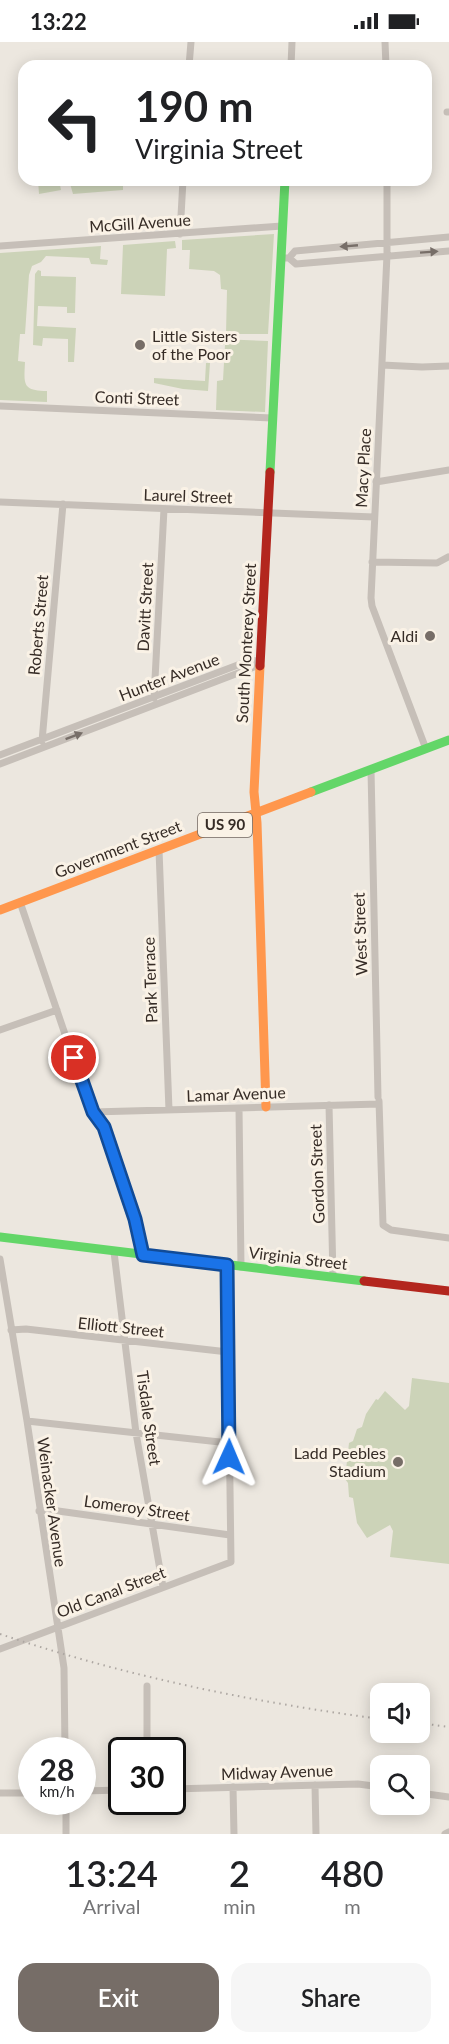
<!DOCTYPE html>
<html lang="en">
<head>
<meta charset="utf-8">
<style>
  :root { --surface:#fff; --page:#f6f6f6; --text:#202124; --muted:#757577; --accent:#766d67 }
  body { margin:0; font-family:Lato,sans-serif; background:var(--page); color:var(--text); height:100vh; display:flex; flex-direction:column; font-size:22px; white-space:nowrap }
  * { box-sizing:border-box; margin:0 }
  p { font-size:20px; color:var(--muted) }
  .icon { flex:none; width:33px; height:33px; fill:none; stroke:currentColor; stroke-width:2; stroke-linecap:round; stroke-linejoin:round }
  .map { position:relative; height:1792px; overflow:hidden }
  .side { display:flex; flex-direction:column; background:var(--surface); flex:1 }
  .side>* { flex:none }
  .hud { position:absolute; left:18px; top:18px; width:414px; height:126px; border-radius:18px; box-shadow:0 3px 15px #0003; background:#fff; color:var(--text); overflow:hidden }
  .fabs { position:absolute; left:370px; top:1641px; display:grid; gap:12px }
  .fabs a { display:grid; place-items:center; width:60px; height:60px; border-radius:12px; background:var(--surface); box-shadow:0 3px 15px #0003; font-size:30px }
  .speed { position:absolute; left:18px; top:1695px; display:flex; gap:12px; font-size:30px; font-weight:700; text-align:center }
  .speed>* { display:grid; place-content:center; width:78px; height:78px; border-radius:50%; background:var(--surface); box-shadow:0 3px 15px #0003; line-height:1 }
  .speed small { font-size:15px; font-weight:400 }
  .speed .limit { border:3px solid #111; border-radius:9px; background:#fff; color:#111 }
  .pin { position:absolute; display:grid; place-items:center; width:51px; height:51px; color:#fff; margin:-26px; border:3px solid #fff; border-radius:50%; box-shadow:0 2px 6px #0007 }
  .me { position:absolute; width:66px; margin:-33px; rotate:1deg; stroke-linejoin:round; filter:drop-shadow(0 0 4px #0008) }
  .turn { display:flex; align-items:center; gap:21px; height:126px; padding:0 18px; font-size:27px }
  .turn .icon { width:78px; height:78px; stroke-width:2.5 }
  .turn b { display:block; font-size:42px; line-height:51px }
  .eta { display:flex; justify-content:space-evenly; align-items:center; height:102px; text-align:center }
  .eta b { font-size:36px; font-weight:600; line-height:42px }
  .primary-button { display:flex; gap:12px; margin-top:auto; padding:12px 18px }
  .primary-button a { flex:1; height:69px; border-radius:18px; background:var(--accent); color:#fff; font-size:24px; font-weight:600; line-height:69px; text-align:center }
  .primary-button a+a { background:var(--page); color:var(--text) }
  .status { display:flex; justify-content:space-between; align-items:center; height:42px; padding:0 30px; background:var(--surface); direction:ltr }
  .status svg { height:16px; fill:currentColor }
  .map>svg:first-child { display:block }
  .green { fill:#ccd3b8 }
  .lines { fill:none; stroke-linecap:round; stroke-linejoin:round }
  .street { stroke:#c6bfb8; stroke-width:7 }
  .fast { stroke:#63d668; stroke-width:9 }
  .slow { stroke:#ff974d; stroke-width:9 }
  .jam { stroke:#b3261e; stroke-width:9 }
  .rail { stroke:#ada7a2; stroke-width:2; stroke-dasharray:1.5 4.5; stroke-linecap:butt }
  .oneway { fill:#776e68 }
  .route-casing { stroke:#114b97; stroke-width:15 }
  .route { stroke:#1a73e8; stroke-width:10 }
  .poi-dot { fill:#766d67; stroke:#faf2e6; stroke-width:2 }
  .labels { text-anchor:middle; stroke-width:6; stroke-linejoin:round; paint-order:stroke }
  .shield { fill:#faf2e6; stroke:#716760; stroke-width:1.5 }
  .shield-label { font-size:15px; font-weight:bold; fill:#362c26 }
  .street-label { font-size:16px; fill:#362c26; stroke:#faf2e6 }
  .poi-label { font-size:16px; fill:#362c26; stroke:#faf2e6; text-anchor:end }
</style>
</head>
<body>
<div class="status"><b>13:22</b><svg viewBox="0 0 49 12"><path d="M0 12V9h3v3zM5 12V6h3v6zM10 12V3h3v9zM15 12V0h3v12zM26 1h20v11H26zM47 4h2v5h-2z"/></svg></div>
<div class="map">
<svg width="449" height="1792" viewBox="0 0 449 1792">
  <rect width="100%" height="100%" fill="#ece7df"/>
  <path class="green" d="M38 138H59L61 148 39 152Z
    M69 138H123V148L73 152Z
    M274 192 268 292H226L227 248 221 247 220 233 214 229 189 227 190 208H182V198Z
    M175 199 176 206 167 207 165 254 121 252 123 203Z
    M101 204 100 217 108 218 107 223 91 222 89 216 46 214 41 220 32 224 29 233 25 292H20L18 319 25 320C24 342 22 349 47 349V360L0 358V211Z
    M38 228 41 229V234L76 235 75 271H67V265L38 264 37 284 76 286 74 320H68V297L43 296 42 304 33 303 35 232Z
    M219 297 268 299 265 370 216 368 217 339 223 338 225 303H219Z
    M206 321H210L208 349 183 347 154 341V336L205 339Z
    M412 1336 449 1341V1522L390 1515 393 1489 390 1483 367 1496 357 1481 353 1456 349 1455 348 1441 345 1437 349 1401 353 1399 357 1387 362 1385 366 1372 376 1357 378 1358 385 1349 405 1368 409 1364Z"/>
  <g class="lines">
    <path class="street" d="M385 0 386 24
      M189 24 191 0
      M291 24 292 0
      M447 70H449
      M387 138V213L371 556 372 564 426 707
      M180 192 183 138
      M0 204 282 184
      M281 216H289L296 222 449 209
      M289 216 295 209 449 195
      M382 323 422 325 449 324
      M0 364 272 376
      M376 440 449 428
      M0 460 374 475
      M372 520 437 521 448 515
      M154 656 164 467
      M42 699 63 462
      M0 713 251 618 260 620
      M0 722 254 625 256 620
      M371 728 378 1055
      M159 808 169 1068
      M20 860 67 998 93 1070 103 1085 135 1177 143 1213
      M0 988 57 968
      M379 1059 383 1183 391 1188 449 1196
      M329 1063 333 1235
      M239 1066 241 1225
      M93 1070 379 1062
      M114 1210 136 1391 163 1545
      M0 1217 27 1379 64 1626 65 1708
      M11 1288 26 1287 228 1310
      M27 1379 229 1401
      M39 1469 51 1468 230 1493
      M0 1607 231 1520 227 1223
      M147 1708V1644
      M315 1743 316 1792
      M233 1745 234 1792
      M172 1747 358 1742 381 1745
      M82 1749 122 1748
      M0 1751H32
      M420 1751 449 1755
      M66 1760V1792
      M445 1792 449 1790"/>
    <path class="fast" d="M270 430 285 138
      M311 750 449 698
      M0 1195 364 1239"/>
    <path class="slow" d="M260 624 254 750 257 781 266 1065
      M0 868 311 750"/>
    <path class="jam" d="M260 624 270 430
      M364 1239 449 1249"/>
    <path class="rail" d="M0 1592C125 1634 251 1660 381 1677
      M420 1681 449 1685"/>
  </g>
  <defs><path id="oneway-solid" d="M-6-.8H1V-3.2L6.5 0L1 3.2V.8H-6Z" transform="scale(1.5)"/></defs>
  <g class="oneway">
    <use href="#oneway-solid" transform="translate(349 204) rotate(175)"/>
    <use href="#oneway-solid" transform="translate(429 210) rotate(-4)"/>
    <use href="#oneway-solid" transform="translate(74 694) rotate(-21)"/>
  </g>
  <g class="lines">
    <g class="route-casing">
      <path id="route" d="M74 1016 93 1070 104 1085 135 1177 143 1213 227 1223 229 1415"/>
    </g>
    <use href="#route" class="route"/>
  </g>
  <g class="poi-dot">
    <circle cx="140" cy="303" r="6"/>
    <circle cx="430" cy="594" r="6"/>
    <circle cx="398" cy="1420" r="6"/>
  </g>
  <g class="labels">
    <rect class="shield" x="198" y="771" width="54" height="24" rx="4.5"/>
    <g class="shield-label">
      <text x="225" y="788">US 90</text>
    </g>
    <g class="street-label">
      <text transform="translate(140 181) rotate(-4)" y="6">McGill Avenue</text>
      <text transform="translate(137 356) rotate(2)" y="6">Conti Street</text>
      <text transform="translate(363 426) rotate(-87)" y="6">Macy Place</text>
      <text transform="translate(188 454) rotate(2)" y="6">Laurel Street</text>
      <text transform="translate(145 565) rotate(-87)" y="6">Davitt Street</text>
      <text transform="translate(38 583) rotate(-85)" y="6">Roberts Street</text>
      <text transform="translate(246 601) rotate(-87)" y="6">South Monterey Street</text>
      <text transform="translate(169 635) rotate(-21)" y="6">Hunter Avenue</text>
      <text transform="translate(118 807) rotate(-21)" y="6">Government Street</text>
      <text transform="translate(360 892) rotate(-92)" y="6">West Street</text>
      <text transform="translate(150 938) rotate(-92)" y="6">Park Terrace</text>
      <text transform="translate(236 1052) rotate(-2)" y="6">Lamar Avenue</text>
      <text transform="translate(317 1132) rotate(-92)" y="6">Gordon Street</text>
      <text transform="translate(298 1216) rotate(7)" y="6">Virginia Street</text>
      <text transform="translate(121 1285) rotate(6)" y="6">Elliott Street</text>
      <text transform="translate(149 1376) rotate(82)" y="6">Tisdale Street</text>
      <text transform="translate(52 1460) rotate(82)" y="6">Weinacker Avenue</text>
      <text transform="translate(137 1466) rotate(8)" y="6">Lomeroy Street</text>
      <text transform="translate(111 1550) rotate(-21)" y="6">Old Canal Street</text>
      <text transform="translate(277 1730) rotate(-2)" y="6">Midway Avenue</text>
    </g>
    <g class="poi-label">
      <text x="152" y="300" text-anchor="start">Little Sisters<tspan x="152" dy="18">of the Poor</tspan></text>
      <text x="418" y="600">Aldi</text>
      <text x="386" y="1417">Ladd Peebles<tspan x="386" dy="18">Stadium</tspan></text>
    </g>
  </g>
</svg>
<div class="fabs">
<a><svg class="icon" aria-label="sound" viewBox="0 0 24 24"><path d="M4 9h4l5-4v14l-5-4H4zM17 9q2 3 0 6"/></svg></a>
<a><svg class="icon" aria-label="search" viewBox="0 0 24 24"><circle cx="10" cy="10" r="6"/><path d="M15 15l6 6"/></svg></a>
</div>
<div class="speed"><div>28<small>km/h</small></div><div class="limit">30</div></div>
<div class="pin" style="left:74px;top:1016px;background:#d93025"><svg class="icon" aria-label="arrive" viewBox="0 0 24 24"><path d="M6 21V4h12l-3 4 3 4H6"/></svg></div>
<svg class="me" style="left:229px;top:1415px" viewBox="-20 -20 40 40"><path d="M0-17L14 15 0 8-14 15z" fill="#1a73e8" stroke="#fff" stroke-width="4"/></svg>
<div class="hud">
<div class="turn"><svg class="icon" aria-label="left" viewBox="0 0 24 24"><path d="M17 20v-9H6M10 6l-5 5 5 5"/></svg><div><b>190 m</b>Virginia Street</div></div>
</div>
</div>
<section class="side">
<div class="eta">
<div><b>13:24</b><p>Arrival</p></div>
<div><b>2</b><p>min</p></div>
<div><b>480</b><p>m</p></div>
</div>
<div class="primary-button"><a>Exit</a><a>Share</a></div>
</section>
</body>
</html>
